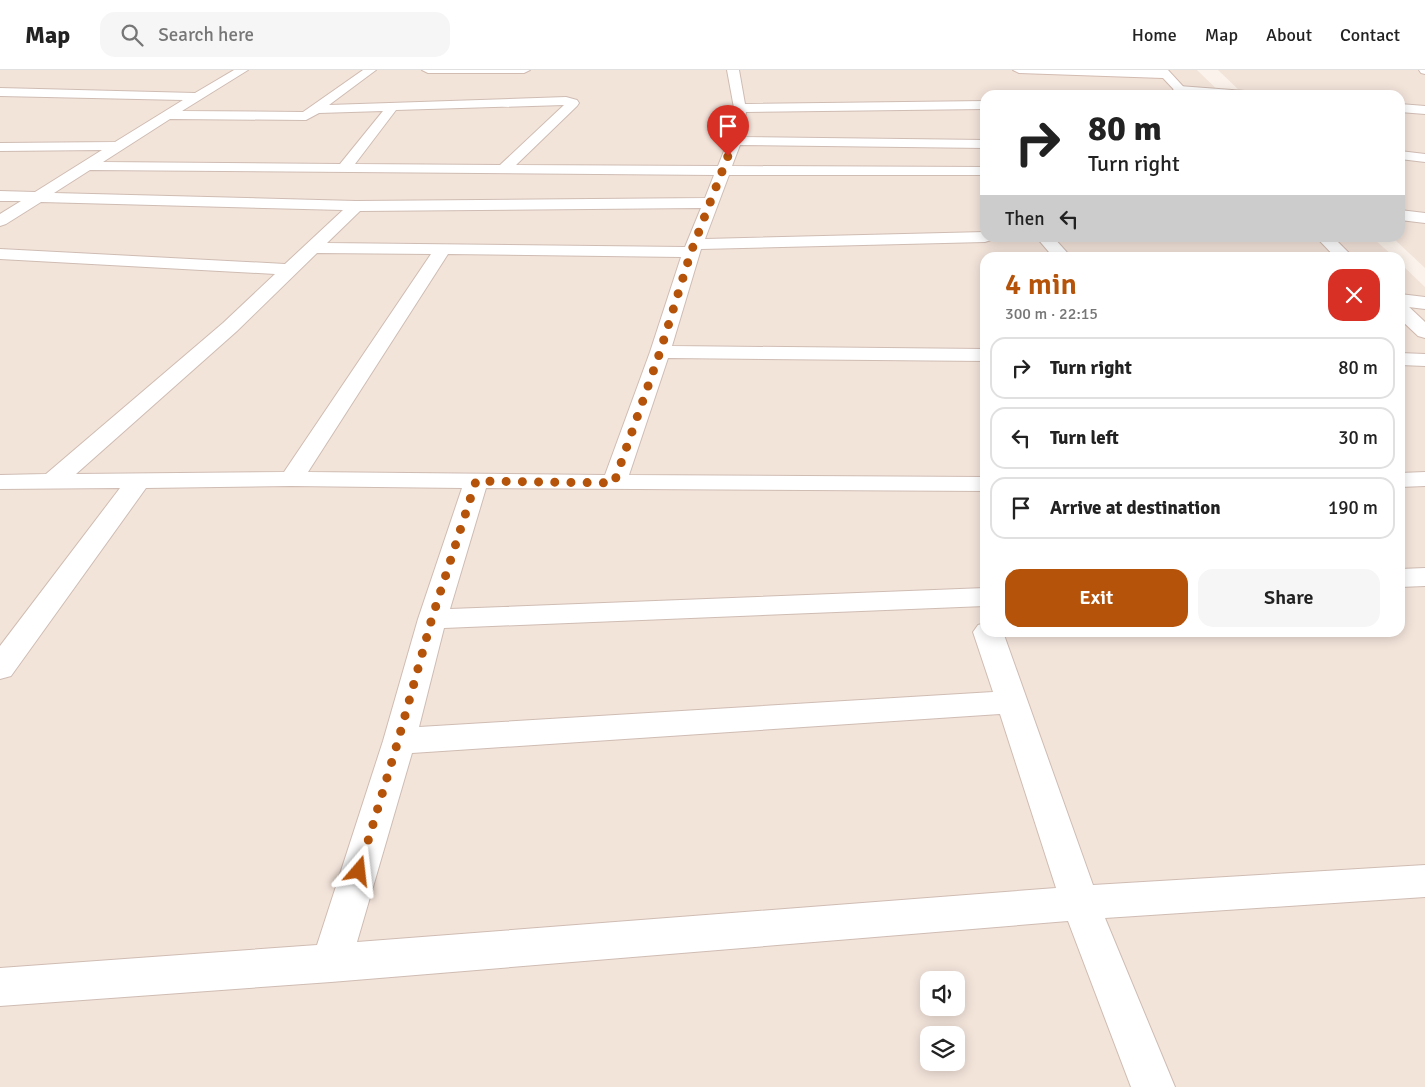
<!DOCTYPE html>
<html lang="en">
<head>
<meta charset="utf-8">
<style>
  :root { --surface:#fff; --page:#f6f6f6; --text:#222; --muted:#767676; --line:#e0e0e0; --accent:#b45309 }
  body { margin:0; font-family:Signika,sans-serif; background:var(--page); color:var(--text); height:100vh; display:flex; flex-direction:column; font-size:19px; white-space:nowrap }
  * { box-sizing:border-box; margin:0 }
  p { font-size:16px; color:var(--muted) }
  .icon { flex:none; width:28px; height:28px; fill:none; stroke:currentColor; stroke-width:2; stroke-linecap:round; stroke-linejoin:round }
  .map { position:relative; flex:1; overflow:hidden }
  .drawer { position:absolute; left:980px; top:182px; width:425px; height:385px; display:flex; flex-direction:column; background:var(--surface); border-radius:15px; box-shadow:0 2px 12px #0003 }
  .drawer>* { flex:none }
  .hud { position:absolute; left:980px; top:20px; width:425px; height:152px; border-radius:15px; box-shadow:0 2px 12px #0003; background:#fff; color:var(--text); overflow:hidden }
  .fabs { position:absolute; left:920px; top:901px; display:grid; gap:10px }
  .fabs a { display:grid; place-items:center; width:45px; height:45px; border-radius:10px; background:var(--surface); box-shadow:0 2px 12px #0003; font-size:25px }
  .pin { position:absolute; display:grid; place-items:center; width:42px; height:42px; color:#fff; margin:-51px -21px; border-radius:50% 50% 50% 0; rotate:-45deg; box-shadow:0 0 5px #0007 }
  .pin .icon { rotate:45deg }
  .me { position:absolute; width:55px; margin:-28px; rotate:17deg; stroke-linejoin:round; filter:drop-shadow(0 0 4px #0008) }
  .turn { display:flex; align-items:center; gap:18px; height:105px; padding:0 25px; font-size:22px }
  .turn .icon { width:65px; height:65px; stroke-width:2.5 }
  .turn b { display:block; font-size:35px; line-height:42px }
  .then { display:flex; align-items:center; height:48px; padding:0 25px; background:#0003; gap:10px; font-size:19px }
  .round { display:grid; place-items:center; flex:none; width:52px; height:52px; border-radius:15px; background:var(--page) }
  .head { display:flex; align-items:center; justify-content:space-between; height:85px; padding:0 25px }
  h1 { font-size:30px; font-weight:600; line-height:38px; color:var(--accent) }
  .cta { display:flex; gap:10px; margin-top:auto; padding:10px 25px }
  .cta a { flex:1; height:58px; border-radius:15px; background:var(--accent); color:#fff; font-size:20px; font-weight:600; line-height:58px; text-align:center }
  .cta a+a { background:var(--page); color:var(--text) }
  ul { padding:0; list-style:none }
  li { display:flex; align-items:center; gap:15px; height:62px; margin:0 10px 8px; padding:0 15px; border:2px solid var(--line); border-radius:15px }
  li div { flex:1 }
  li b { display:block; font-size:19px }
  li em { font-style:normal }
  header { display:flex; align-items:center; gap:30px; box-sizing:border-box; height:70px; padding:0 25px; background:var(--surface); border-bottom:1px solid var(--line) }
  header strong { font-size:24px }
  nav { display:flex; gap:28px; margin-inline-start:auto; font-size:18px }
  .search { width:350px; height:45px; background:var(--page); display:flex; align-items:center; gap:12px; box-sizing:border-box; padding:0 18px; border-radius:15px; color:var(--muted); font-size:19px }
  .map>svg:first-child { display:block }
  .residential { fill:#f3e4da; fill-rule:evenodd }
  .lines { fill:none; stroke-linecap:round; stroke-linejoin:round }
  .street-casing { stroke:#cfbcb3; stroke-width:2 }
  .secondary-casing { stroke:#d2bbb1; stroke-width:2 }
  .street { fill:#fff; fill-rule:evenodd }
  .secondary { fill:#fff; fill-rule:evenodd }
  .route { stroke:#b45309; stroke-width:9; stroke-dasharray:0 16.2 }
</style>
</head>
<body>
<header>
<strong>Map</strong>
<div class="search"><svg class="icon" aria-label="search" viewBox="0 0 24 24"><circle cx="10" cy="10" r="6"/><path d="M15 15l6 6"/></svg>Search here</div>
<nav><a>Home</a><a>Map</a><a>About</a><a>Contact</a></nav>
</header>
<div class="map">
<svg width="1425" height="1017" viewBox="0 0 1425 1017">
  <rect width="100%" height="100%" fill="#fbf3eb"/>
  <path class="residential" d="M0 0H1197L1223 25H985V168H1373L1394 187 985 188V562H1400V193L1425 217V1017H0ZM929 910H956V938H929ZM929 965H956V992H929Z
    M1218 0H1425V198L1393 168H1400V25H1244Z"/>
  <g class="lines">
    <g class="street-casing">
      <path id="street" d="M234 0H248L182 41 303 42 363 0H376L329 35 566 27 577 30 579 33 577 36 516 95 718 96 728 71 734 38 727 0H739L745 34 985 31V39L746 42 742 67 985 70V78L740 75 732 96 985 97V105H729L705 169 985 162V168H993L991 170 985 172 701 179 672 276 985 279V291L668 288 629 405 985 407V421L486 418 450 539 985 518V536L444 558 419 657 993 622 973 562 978 555 985 553V562H1003L1093 815 1425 795V827L1105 848 1175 1017H1131L1068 851 331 912 0 936V898L317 875 383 671 418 549 462 418 291 416 146 418 11 606 0 609V576L120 418 0 419V405L46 404 223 253 275 204 0 189V179L285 194 343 140 41 132 6 154 0 156V144L21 131H0V121L35 122 102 80 0 81V73L115 72 183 30 0 26V18L195 23ZM564 35 500 95 355 94 396 40ZM383 41 340 94 103 92 170 49 306 50 319 43ZM90 100 714 105 705 128 356 131 54 123ZM701 138 685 177 327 173 360 141ZM317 183 431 184 284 402 76 404 237 261ZM448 184 681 187 650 282 605 405 308 402ZM1000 644 1056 818 357 872 412 683Z
        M1419 0H1425V4L1421 3Z
        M1179 16 1245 21 1251 25H1199L1175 22 1173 20 1175 18Z
        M1400 34 1425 36V44L1400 42Z
        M1400 81 1425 84V92L1400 89Z
        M1400 140 1425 143V153L1400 150Z
        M1037 168H1054L1072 188H1054Z
        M1400 224 1425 227V239L1400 236Z
        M1400 283 1425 284V296L1400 295Z
        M1425 402V416L1400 417V403Z
        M1425 498V516L1400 517V499Z"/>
    </g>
    <g class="secondary-casing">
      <path id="secondary" d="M422 0H530L524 3H428Z
        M1013 0H1168L1191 25H1179L1163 8 1019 3Z
        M1317 168H1334L1354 188H1336Z
        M1400 233 1407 235 1425 252V268L1418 266 1400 249Z"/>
    </g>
    <use href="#street" class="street"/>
    <use href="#secondary" class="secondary"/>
  </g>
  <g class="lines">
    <path class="route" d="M359 801 398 671 432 548 476 411 614 413 660 282 691 182 728 86"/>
  </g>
</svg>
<div class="fabs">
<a><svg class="icon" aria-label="sound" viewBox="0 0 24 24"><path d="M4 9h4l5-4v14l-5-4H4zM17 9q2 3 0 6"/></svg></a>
<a><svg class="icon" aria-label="layers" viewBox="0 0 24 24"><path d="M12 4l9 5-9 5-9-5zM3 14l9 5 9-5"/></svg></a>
</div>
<div class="pin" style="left:728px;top:86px;background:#d93025"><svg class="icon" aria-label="arrive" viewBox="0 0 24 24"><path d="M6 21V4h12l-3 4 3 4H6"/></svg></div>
<svg class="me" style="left:359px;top:801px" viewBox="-20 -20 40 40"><path d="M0-17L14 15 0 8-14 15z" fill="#b45309" stroke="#fff" stroke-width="4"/></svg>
<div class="hud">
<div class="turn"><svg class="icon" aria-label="right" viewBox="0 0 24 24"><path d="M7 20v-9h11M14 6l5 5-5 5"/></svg><div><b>80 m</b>Turn right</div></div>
<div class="then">Then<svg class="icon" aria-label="left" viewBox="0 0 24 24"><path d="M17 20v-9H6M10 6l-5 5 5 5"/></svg></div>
</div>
<section class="drawer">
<div class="head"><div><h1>4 min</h1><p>300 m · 22:15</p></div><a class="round" style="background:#d93025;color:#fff"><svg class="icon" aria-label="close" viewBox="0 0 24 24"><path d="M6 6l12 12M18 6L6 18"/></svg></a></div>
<ul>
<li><svg class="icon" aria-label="right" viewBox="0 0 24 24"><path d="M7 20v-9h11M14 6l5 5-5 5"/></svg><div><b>Turn right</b></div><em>80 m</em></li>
<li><svg class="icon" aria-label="left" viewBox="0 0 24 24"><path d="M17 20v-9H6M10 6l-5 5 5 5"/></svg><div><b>Turn left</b></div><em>30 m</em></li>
<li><svg class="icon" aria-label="arrive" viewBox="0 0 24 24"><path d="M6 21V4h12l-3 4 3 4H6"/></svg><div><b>Arrive at destination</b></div><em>190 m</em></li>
</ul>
<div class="cta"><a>Exit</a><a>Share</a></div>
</section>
</div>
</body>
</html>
